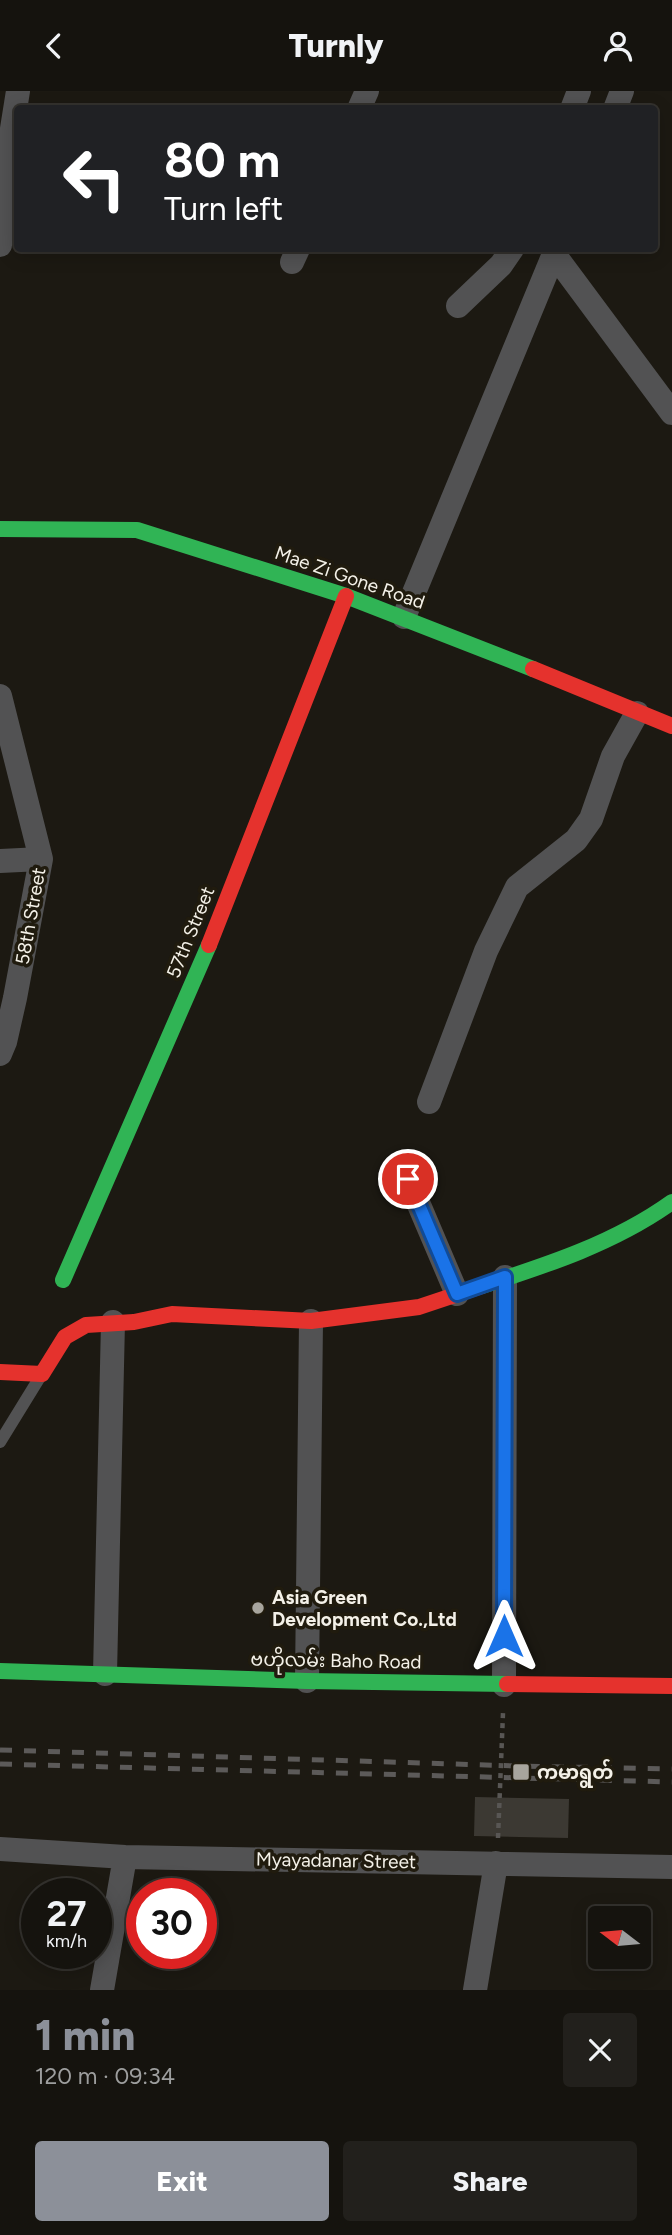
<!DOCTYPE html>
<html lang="en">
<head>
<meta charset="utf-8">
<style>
  :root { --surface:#15130e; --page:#22201c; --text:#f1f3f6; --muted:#9d9e9e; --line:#34322e; --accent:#8c9099 }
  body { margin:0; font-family:Figtree,"Noto Sans Myanmar",sans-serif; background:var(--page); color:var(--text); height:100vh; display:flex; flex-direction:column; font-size:26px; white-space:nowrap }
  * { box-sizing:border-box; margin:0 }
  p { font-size:23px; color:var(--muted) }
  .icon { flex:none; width:38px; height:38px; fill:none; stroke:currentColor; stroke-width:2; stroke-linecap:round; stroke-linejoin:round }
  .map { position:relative; height:1899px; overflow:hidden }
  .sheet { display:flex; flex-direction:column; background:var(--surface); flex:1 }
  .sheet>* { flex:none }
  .hud { position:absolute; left:14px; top:14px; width:644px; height:147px; border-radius:7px; box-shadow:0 4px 18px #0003,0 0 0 2px var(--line); background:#202124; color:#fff; overflow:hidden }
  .needle { width:46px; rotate:286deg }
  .controls { position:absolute; left:588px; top:1815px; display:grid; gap:14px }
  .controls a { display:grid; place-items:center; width:63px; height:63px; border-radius:7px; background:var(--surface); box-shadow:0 4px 18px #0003,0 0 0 2px var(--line); font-size:35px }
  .speed { position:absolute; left:21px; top:1787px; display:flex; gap:14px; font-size:35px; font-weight:700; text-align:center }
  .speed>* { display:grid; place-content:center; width:91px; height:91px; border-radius:50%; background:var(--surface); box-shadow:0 4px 18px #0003,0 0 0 2px var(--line); line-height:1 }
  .speed small { font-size:18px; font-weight:400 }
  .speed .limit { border:10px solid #d22; background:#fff; color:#111 }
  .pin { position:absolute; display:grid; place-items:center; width:60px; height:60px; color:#fff; margin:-30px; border:4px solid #fff; border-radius:50%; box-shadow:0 2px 7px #0007 }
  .me { position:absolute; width:77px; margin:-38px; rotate:0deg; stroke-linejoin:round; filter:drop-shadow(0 0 5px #0008) }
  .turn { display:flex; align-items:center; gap:24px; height:147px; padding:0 35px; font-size:32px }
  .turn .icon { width:91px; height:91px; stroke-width:2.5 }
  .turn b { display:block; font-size:49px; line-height:60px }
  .round { display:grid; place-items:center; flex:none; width:74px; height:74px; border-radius:7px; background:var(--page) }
  .head { display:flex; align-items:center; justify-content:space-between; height:119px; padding:0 35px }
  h1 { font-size:42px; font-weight:800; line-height:52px; color:var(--accent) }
  .action { display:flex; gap:14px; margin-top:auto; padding:14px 35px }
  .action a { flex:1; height:80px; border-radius:7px; background:var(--accent); color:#fff; font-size:28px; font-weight:800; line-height:80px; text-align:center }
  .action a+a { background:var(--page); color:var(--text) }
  header { display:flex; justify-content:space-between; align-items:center; height:91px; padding:0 35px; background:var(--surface); font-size:32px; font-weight:800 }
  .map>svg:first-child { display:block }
  .building { fill:#3c3933 }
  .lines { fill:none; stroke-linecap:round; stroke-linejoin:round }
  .path { stroke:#585654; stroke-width:4.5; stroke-dasharray:5 5; stroke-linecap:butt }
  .lane { stroke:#525253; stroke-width:12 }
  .street { stroke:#525253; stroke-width:24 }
  .fast { stroke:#30b455; stroke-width:16 }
  .jam { stroke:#e5322d; stroke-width:16 }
  .rail { stroke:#5c5a59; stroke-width:5; stroke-dasharray:12 12; stroke-linecap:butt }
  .route-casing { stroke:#114b97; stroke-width:18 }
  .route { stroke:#1a73e8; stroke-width:12 }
  .poi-dot { fill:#a8a59d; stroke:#201b0e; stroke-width:2.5 }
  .labels { text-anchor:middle; stroke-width:7; stroke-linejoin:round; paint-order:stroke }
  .street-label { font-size:19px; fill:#f4f1e8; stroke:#201b0e }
  .poi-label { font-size:19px; font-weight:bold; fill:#f4f1e8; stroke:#201b0e; text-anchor:start }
</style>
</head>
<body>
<header><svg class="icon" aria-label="back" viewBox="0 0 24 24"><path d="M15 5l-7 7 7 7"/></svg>Turnly<svg class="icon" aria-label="person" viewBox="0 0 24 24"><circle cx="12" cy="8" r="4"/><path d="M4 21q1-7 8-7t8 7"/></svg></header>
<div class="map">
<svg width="672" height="1899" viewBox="0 0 672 1899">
  <rect width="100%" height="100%" fill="#1c1912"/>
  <path class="building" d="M475 1706 569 1708 568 1747 474 1745Z"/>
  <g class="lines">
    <path class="path" d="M498 1747 503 1622"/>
    <path class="lane" d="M0 1351 40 1286"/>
    <path class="street" d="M359 18 367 0
      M572 18 579 0
      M615 18 622 0
      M0 154 3 94 18 0
      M554 163 672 322
      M292 171 298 158
      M458 215 501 174 512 158
      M404 526 556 158
      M0 605 41 768 15 907 5 951 0 963
      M0 770 41 768
      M429 1011 486 860 517 796 576 749 591 728 613 665 637 622
      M408 1088 457 1203
      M105 1583 113 1231
      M307 1590 311 1230
      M504 1594 505 1186
      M0 1758 125 1766 672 1776
      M102 1899 125 1766
      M475 1899 496 1772"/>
    <path class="fast" d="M0 438 137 439 346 505 533 578
      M63 1189 209 854
      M482 1195C547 1174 615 1152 672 1111
      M0 1580 307 1590 507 1593"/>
    <path class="jam" d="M533 578 672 635
      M209 854 346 505
      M0 1281 42 1283 65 1246 86 1234 134 1231 172 1223 311 1230 419 1216 482 1195
      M507 1593 672 1595"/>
    <path class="rail" d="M0 1659 518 1675 672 1678
      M0 1673 672 1691"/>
  </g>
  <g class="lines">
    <g class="route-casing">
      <path id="route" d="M408 1088 457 1203 505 1186 504 1545"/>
    </g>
    <use href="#route" class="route"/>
  </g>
  <g class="poi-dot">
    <circle cx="258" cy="1517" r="7"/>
    <rect x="512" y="1672" width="18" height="18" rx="3.5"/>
  </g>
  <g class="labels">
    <g class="street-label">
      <text transform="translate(350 486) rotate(19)" y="7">Mae Zi Gone Road</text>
      <text transform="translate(30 825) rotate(-80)" y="7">58th Street</text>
      <text transform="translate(190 841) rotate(-68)" y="7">57th Street</text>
      <text transform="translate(336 1569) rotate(1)" y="7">ဗဟိုလမ်း Baho Road</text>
      <text transform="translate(336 1769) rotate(1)" y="7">Myayadanar Street</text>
    </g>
    <g class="poi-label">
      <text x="272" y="1513">Asia Green<tspan x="272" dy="22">Development Co.,Ltd</tspan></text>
      <text x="537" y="1688">ကမာရွတ်</text>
    </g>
  </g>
</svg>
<div class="controls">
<a><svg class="needle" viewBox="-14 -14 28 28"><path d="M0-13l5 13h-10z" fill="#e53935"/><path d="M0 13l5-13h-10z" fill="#9d9e9e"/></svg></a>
</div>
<div class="speed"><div>27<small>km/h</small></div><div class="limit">30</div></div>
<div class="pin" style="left:408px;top:1088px;background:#d93025"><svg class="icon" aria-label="arrive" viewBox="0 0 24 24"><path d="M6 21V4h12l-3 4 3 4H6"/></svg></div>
<svg class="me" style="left:504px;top:1545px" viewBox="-20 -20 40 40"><path d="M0-17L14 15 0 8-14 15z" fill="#1a73e8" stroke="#fff" stroke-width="4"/></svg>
<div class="hud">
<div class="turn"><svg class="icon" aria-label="left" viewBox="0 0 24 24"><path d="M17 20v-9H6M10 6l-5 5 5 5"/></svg><div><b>80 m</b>Turn left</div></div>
</div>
</div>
<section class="sheet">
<div class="head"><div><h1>1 min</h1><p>120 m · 09:34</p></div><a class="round"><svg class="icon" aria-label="close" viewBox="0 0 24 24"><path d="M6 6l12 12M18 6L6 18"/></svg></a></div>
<div class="action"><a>Exit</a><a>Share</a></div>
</section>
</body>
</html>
